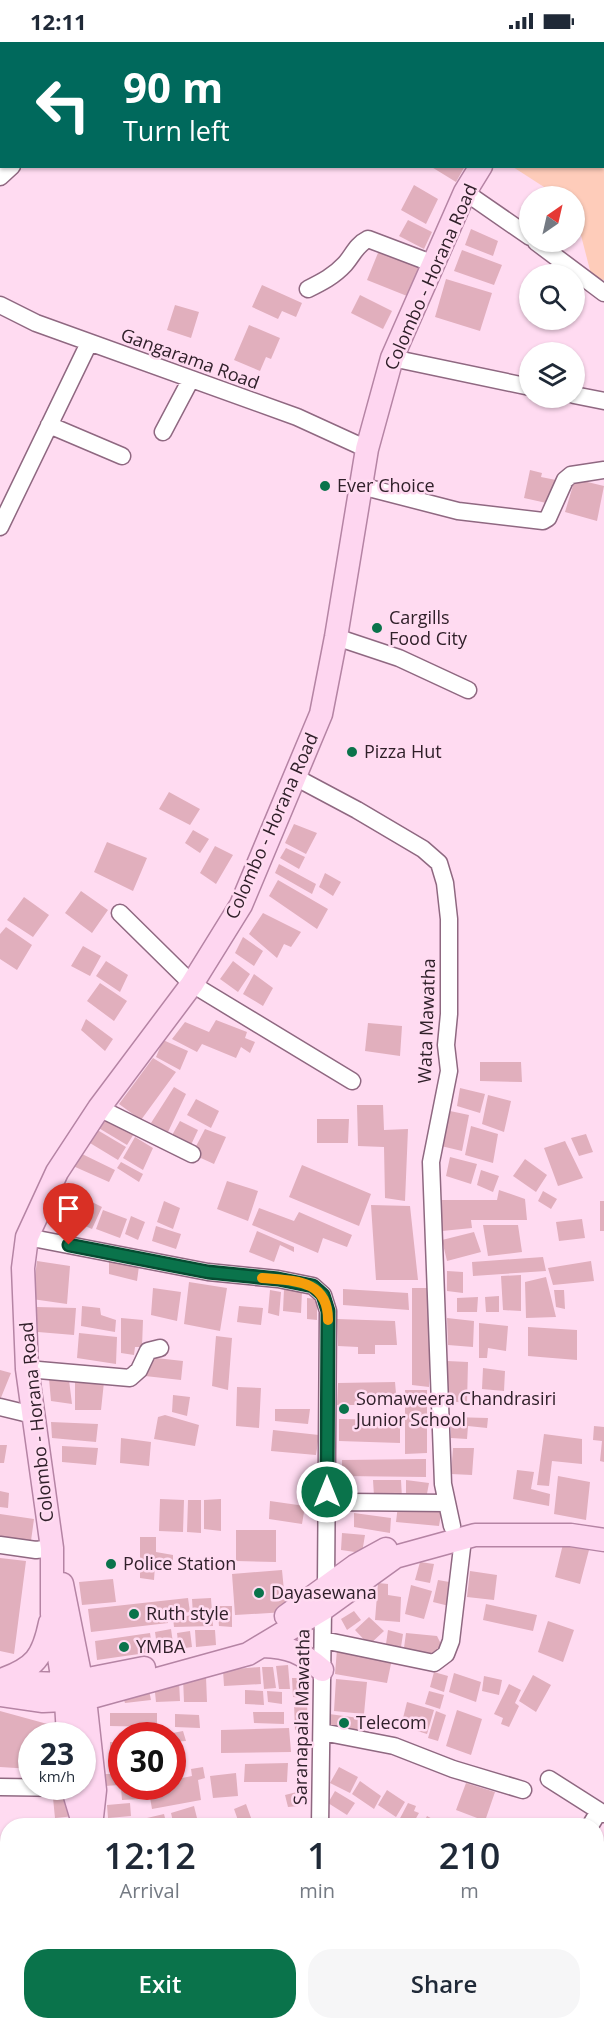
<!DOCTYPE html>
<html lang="en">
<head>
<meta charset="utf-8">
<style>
  :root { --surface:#fff; --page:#f6f6f7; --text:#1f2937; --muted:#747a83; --accent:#0a734b }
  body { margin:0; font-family:"Open Sans",sans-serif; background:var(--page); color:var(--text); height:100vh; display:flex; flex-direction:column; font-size:22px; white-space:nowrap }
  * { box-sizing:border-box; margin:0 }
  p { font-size:20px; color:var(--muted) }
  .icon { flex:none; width:33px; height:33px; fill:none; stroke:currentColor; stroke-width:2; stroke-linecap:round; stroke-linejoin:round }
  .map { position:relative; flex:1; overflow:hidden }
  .details { position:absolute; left:0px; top:1776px; width:604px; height:212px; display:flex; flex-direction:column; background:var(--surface); border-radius:24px 24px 0 0; box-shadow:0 2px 4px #0004 }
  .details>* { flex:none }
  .hud { position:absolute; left:0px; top:0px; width:604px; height:126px; box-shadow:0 2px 4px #0004; background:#00695c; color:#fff; overflow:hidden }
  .needle { width:39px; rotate:34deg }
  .tools { position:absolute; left:519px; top:144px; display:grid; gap:12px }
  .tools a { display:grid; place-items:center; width:66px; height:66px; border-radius:50%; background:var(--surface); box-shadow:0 2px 4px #0004; font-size:30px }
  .speed { position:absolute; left:18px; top:1680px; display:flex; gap:12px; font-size:30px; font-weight:700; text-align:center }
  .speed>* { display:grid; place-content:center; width:78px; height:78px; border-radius:50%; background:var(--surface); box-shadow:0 2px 4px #0004; line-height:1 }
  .speed small { font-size:15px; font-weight:400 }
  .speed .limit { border:9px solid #d22; background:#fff; color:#111 }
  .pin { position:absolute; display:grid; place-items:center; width:51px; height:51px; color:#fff; margin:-62px -26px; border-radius:50% 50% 50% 0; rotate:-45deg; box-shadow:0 0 6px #0007 }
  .pin .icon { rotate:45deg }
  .me { position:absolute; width:66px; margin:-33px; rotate:0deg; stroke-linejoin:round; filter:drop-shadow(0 0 4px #0008) }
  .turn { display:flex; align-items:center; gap:21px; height:126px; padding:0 24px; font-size:27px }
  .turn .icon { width:78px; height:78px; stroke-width:2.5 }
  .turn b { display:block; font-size:42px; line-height:51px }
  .eta { display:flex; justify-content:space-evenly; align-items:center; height:102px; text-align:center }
  .eta b { font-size:36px; font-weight:600; line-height:42px }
  .action { display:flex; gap:12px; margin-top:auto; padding:12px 24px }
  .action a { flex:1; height:69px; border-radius:24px; background:var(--accent); color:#fff; font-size:24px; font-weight:600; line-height:69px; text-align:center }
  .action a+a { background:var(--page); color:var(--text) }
  .status { display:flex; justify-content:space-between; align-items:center; height:42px; padding:0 30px; background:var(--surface); direction:ltr }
  .status svg { height:16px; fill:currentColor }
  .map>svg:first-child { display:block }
  .green { fill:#feccba }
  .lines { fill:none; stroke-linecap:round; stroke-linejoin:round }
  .canal { stroke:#d8c760; stroke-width:15 }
  .building { fill:#e1afbd }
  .minor-casing { stroke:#8f6881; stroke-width:19 }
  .major-casing { stroke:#b584a4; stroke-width:25 }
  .minor { stroke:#fff; stroke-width:16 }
  .major { stroke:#fed6f0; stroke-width:22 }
  .route-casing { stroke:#064b31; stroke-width:15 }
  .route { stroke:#0a734b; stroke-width:10 }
  .slow { stroke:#f59e0b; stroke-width:10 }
  .poi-dot { fill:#0a734b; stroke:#ffdbf1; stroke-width:2 }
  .labels { text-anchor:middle; stroke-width:5; stroke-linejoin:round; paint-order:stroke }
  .street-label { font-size:18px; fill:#30202a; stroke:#ffdbf1 }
  .poi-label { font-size:18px; fill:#30202a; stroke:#ffdbf1; text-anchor:start }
</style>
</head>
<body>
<div class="status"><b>12:11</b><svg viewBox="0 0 49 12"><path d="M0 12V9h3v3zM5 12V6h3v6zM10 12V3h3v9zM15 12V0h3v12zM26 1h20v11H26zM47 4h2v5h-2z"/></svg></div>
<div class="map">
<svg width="604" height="1987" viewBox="0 0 604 1987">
  <rect width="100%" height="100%" fill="#ffdbf1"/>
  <path class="green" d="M603 24 604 25V238L592 236 575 170 574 154H558L513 125 603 124Z"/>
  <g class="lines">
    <path class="canal" d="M275 2V0"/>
  </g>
  <path class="building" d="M430 124H465L456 140Z
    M414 143 438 157 426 182 401 168Z
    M408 178 432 190 424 207 399 194Z
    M471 187 498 199 493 214 465 203Z
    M380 206 420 222 407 254 367 238Z
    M462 208 502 223 494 243 454 229Z
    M446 237 492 251 480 289 435 275Z
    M262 243 302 261 296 275 282 269 278 277 252 265Z
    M360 253 392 269 383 287 351 271Z
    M175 263 199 270 191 296 167 288Z
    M249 283 280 296 271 317 266 315 260 329 234 318Z
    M530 428 542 431 541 435 556 438 551 462 524 456Z
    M575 437 604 444 597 479 565 470Z
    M169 750 200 767 190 783 159 767Z
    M294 782 317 791 306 812 285 801Z
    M193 788 209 797 200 811 185 801Z
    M107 800 147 816 133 849 94 830Z
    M215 804 233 813 216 842 200 831Z
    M286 806 305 815 299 827 280 816Z
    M279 822 316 842 312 852 275 831Z
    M325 831 341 840 333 854 319 845Z
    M278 838 328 867 317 887 269 854Z
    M81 849 108 868 92 891 65 871Z
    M24 855 49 873 33 895 7 878Z
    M263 871 301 890 291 905 284 902 277 916 249 892Z
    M6 885 32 903 17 928 0 917V892Z
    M243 895 263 909 254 924 235 911Z
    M83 904 101 914 90 934 71 924Z
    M106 919 128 933 120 950 96 934Z
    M233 919 250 932 238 950 220 937Z
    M254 932 273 946 263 964 243 952Z
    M100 941 127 959 114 979 87 959Z
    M86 977 113 997 105 1009 81 988Z
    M216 978 247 990 245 996 255 1000 250 1011 241 1005 236 1016 202 1002 197 1010 172 997 185 980 209 990Z
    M368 981 402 984 400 1014 365 1009Z
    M163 998 188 1009 180 1028 156 1015Z
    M153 1016 176 1030 141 1078 119 1062Z
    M480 1020H521L522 1040 480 1039Z
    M174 1045 186 1052 168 1090 151 1081Z
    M460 1046 485 1052 480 1071 457 1064Z
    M488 1053 511 1059 504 1090 482 1082Z
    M196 1057 219 1069 211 1086 187 1073Z
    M357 1063H383L384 1088 408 1087 405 1159 385 1156 384 1105 358 1104Z
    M450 1069 469 1073 462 1109 441 1104Z
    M103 1075 135 1090 127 1103 97 1085Z
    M317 1077H349L348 1101H317Z
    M180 1079 198 1088 190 1105 171 1095Z
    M471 1084 498 1092 493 1121 465 1113Z
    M94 1086 126 1105 118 1118 85 1098Z
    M205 1087 226 1095 214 1122 192 1112Z
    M586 1092 593 1110 579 1114 571 1096Z
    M135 1095 153 1106 143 1128 123 1116Z
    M565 1099 583 1136 558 1144 544 1106Z
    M80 1111 115 1128 109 1140 73 1124Z
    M450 1115 477 1122 471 1142 446 1134Z
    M525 1117 547 1133 536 1150 513 1134Z
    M121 1120 143 1132 139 1140 117 1126Z
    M302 1123 371 1152 359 1184 289 1155Z
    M481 1128 499 1134 493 1150 477 1143Z
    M227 1139 258 1149 248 1179 217 1167Z
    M499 1148 525 1157 527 1178H471L472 1186 442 1189 441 1158H497Z
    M543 1149 557 1157 551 1167 538 1159Z
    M80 1154 102 1165 92 1187 69 1177Z
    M164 1159 180 1166 173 1187 157 1180Z
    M600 1159H604V1189H600Z
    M371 1163 410 1164 418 1238H376Z
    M259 1166 294 1179 299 1170 352 1193 347 1205 323 1196 318 1211 252 1183Z
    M103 1168 127 1177 120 1196 96 1187Z
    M131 1174 145 1180 138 1198 125 1192Z
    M582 1177 585 1196 559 1199 556 1180Z
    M483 1183H518L522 1210 488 1214Z
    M156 1184 181 1192 176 1207 152 1199Z
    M257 1189 294 1205V1210L280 1203 274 1220 249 1210Z
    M474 1190 481 1210 447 1219 442 1198Z
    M543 1215 546 1229 473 1234 472 1220Z
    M37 1219 70 1224 67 1262 32 1257Z
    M109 1219 139 1224 137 1239 109 1232Z
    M591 1219 594 1239 553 1243 548 1226Z
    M447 1229 463 1230V1251L447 1249Z
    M521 1233V1269L503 1268 501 1234Z
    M546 1235 556 1275 526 1276 525 1240Z
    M189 1240 227 1246 220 1289 184 1282Z
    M153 1246 181 1250 177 1279 151 1273Z
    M412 1246H431L429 1345 412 1343Z
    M284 1247 302 1249 301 1271 283 1269Z
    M343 1247 408 1251 409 1268 343 1263Z
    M270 1248 281 1250 279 1274 268 1271Z
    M554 1248H564L565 1267 556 1265Z
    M499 1254V1270H486L485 1255Z
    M478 1255 477 1270H457V1256Z
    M307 1256 317 1257V1278L307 1277Z
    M82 1264 100 1266 101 1273 116 1278 115 1290 81 1284Z
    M239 1264 263 1266 261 1283 237 1280Z
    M36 1265 76 1266 74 1293 38 1290Z
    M121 1276 143 1278 142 1305H135L134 1313 121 1311Z
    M447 1276 474 1279 473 1305 448 1303Z
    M337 1277 395 1279 397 1303H375V1312H358V1305L338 1304Z
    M479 1281 508 1284 506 1309 488 1306 487 1316H479Z
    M528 1285 577 1288V1318L528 1314Z
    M79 1291 117 1295 116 1322 77 1316Z
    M216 1294 232 1296 228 1348 212 1344Z
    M147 1315 183 1319 181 1338 145 1334Z
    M447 1319 468 1320 467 1361 448 1359Z
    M483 1326 505 1329 504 1349 482 1347Z
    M0 1328 11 1331 0 1358Z
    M49 1337 69 1338 72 1362 51 1359Z
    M75 1339 104 1340 101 1368H75Z
    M395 1340 397 1363H337L338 1341Z
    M237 1345 261 1346 259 1386 236 1384Z
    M405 1348H427V1411L405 1412Z
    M173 1353 190 1355 187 1374 172 1370Z
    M275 1367H310L308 1382 275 1379Z
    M165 1373 199 1383 195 1404 154 1397 158 1375Z
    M451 1375 488 1376 487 1386 468 1384 467 1397 451 1396Z
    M339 1377 400 1378V1401L339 1399Z
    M51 1380 98 1382 96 1400 52 1396Z
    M594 1384 604 1385V1420L600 1419 602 1399 593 1398Z
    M273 1388 319 1393 316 1413 271 1409Z
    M544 1392 582 1397V1422L552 1419 549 1444 537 1443Z
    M121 1396 151 1400 149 1424 120 1421Z
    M0 1403H7L4 1421H0Z
    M62 1404 98 1406 96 1423 62 1420Z
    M453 1406H474L472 1433 451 1432Z
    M426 1417V1435L342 1434V1418Z
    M517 1428 534 1430 531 1447 550 1452 549 1464 513 1457Z
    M558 1434 590 1440 586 1478 554 1472Z
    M373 1438H401L402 1456 374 1454Z
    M406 1438 429 1441 426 1457 406 1453Z
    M0 1449 9 1451 8 1466 0 1465Z
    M160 1457 184 1458 183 1490 159 1489Z
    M221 1457V1489L204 1487V1458Z
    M188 1458H201V1491L187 1490Z
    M270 1459 305 1464 302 1482 269 1477Z
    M398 1463 442 1466 439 1484 396 1480Z
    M354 1471 391 1476 390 1491 354 1485Z
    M0 1472 34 1477 31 1499 0 1494Z
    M236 1488H276V1520L236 1519Z
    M342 1491 365 1493 362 1511 341 1508Z
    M140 1495H156V1510L173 1513V1525L155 1523 154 1538 140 1536Z
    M563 1502 589 1508 580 1542 555 1535Z
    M0 1516 26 1519 14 1612 0 1609Z
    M420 1520 434 1522 430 1541 415 1538Z
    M282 1528 286 1570 235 1573 232 1532Z
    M470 1529 497 1533 494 1558 467 1555Z
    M113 1537 116 1560 82 1563 79 1540Z
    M438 1538 455 1541 449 1564 433 1560Z
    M378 1541 388 1542V1553L401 1555 400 1580 375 1578Z
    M411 1543 432 1549 424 1577 405 1572Z
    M188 1556 190 1570 167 1573 168 1581 91 1590 88 1567Z
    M211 1556 213 1584 174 1585 173 1576 193 1573 192 1557Z
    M486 1562 537 1573 533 1589 483 1578Z
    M217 1564H232V1585L219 1584Z
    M354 1569 361 1578 347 1588 341 1577Z
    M369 1575 384 1589 369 1603 355 1588Z
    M548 1579 574 1588 563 1620 538 1610Z
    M171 1587 174 1608 158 1611 155 1590Z
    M195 1588H215L216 1603 196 1605Z
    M388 1588 403 1592 401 1605 386 1602Z
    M190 1589 192 1605 179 1607 177 1591Z
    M150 1591 153 1610 97 1618 95 1599Z
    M406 1591 437 1594 444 1608 436 1614 404 1606Z
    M337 1607 392 1617 387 1641 335 1632Z
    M288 1623 290 1647H279L276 1624Z
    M260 1625 261 1642 224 1644 223 1628Z
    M262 1625H273L276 1646 264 1647Z
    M434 1630 448 1634 444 1650 430 1645Z
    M454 1631 481 1640 476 1660 449 1650Z
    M533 1633 551 1643 536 1670 519 1659Z
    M484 1634 502 1638 499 1653 482 1649Z
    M206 1635 207 1660H184L183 1636Z
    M292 1636H304V1656L293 1655Z
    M336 1637 367 1640 364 1672 334 1669Z
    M179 1639 180 1659 156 1660 154 1641Z
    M509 1642 521 1648 515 1661 519 1664 509 1685 501 1682 503 1676 494 1672Z
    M148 1643 151 1658 125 1661 122 1653Z
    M245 1648 263 1649 264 1663 245 1662Z
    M267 1649 282 1650V1662L268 1660Z
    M429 1649 444 1653 440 1667 425 1662Z
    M307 1660 308 1687 295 1688 294 1661Z
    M407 1660 434 1668 427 1692 401 1684Z
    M457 1668 482 1677 471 1713 446 1704Z
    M0 1669 51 1683V1694H32V1727L0 1725Z
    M436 1669 446 1673 438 1699 428 1696Z
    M253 1670H284V1682L254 1681Z
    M110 1671H157V1685L110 1684Z
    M175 1672 199 1673 200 1686 175 1685Z
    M329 1672 359 1676V1690L327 1686Z
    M289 1686 291 1710 221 1711V1688Z
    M183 1689 186 1699 172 1700V1694H157Z
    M110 1700H122V1730L110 1729Z
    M288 1721 287 1740H244L245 1722Z
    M203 1725 205 1736 198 1738 201 1758 152 1767 148 1744H172V1738L192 1734 191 1727Z
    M339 1725 358 1735 350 1751 330 1741Z
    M236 1731 238 1754 213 1756 210 1734Z
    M104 1732H118L119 1743 105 1744Z
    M360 1739 381 1754 374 1767 352 1752Z
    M466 1741 495 1750 485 1779 456 1768Z
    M139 1744 141 1757 122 1758 121 1746Z
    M387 1748 405 1760 396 1775 378 1763Z
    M335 1749 355 1761 347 1773 328 1761Z
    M297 1750 299 1764 288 1765 285 1753Z
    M73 1753 75 1774 55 1776 53 1756Z
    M130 1761 131 1774 108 1776 107 1763Z
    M408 1761 416 1764 414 1769 419 1771 415 1778 423 1782 427 1774 445 1784H396Z
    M246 1762 254 1784H240L234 1767Z
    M194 1764 199 1784H174L171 1771Z
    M164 1772 167 1784H131L130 1780Z
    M604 1797V1880L597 1891V1808Z
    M0 1840H8V1854L0 1853Z
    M0 1877H6L8 1921H0Z
    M604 1928V1987H565L569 1980H597V1938Z
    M2 1945H8V1969L0 1968Z
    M50 1980H65V1986H50Z
    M67 1980H84V1987L67 1986Z
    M126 1980H155L157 1987H128Z
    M162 1980H192L198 1987H163Z
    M292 1980H324L334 1987H302Z"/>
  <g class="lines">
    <g class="minor-casing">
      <path id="minor" d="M1 0 6 2
        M102 0 103 2
        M0 135 12 124
        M465 150 530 195
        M536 200 604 251
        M308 247C322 240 334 234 345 222 353 213 356 203 368 197L434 222
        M0 263 36 281 297 375 367 407
        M392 316 530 345
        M574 353 604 359
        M49 383 122 414
        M163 390 191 337
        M361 444 458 469 543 479 548 476 565 438 571 433 604 428
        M0 485 89 301
        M336 595 399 616 468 648
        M295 735 357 768 423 807 439 821 445 841 449 877V972L446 1003 449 1029 431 1120 443 1442 452 1484
        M120 871 192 942 352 1039
        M99 1066 192 1112
        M27 1195 208 1230 278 1237 313 1244 323 1253 328 1269 326 1544 323 1567 320 1784
        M27 1327 130 1336 139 1328 148 1309 160 1306
        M0 1365 33 1373
        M327 1473 338 1462 347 1460 447 1461
        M0 1503 36 1508 52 1506
        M323 1598 434 1621 446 1612 451 1599 463 1497
        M322 1690 394 1704 453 1727 523 1748
        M549 1737 604 1772
        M0 1745 72 1746
        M590 1784 599 1769
        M0 1876H8
        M597 1910 604 1899
        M510 1980 521 1987
        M251 1987 256 1980
        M546 1987 551 1980"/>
    </g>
    <g class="major-casing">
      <path id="major" d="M555 2V0
        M62 1542 85 1657 95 1748 91 1784
        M286 1574 355 1524 386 1507
        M262 1604C290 1605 301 1610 322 1628
        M1 1638C35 1626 43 1615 50 1581
        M0 1640 63 1642 144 1626
        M0 1653 43 1659 85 1657 248 1612 323 1567 395 1515 475 1493H571L604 1498
        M68 1694 66 1659 52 1572V1506L27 1327 23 1226 27 1195 57 1130 99 1066 192 942 241 863 321 672 336 595 367 407 392 316 465 150 481 124
        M72 1744 84 1784
        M113 1980V1987"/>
    </g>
    <use href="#minor" class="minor"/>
    <use href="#major" class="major"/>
  </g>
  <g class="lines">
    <g class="route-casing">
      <path id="route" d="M69 1203 208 1230 278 1237 313 1244 323 1253 328 1269 327 1450"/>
    </g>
    <use href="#route" class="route"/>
    <path class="slow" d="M262 1236C294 1239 328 1237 328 1278"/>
  </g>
  <g class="poi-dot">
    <circle cx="325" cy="444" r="6"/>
    <circle cx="377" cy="586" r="6"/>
    <circle cx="352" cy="710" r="6"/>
    <circle cx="344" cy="1367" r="6"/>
    <circle cx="111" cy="1522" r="6"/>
    <circle cx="259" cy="1551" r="6"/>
    <circle cx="134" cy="1572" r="6"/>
    <circle cx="124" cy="1605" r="6"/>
    <circle cx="344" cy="1681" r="6"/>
  </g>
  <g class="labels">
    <g class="street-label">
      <text transform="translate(431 235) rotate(-66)" y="6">Colombo - Horana Road</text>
      <text transform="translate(190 317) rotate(20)" y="6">Gangarama Road</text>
      <text transform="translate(272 784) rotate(-66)" y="6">Colombo - Horana Road</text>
      <text transform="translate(427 979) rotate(-88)" y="6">Wata Mawatha</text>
      <text transform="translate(37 1380) rotate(-96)" y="6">Colombo - Horana Road</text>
      <text transform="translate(302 1675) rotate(-89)" y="6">Saranapala Mawatha</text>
    </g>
    <g class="poi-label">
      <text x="337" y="450">Ever Choice</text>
      <text x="389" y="582">Cargills<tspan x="389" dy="21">Food City</tspan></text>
      <text x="364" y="716">Pizza Hut</text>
      <text x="356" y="1363">Somaweera Chandrasiri<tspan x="356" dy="21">Junior School</tspan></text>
      <text x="123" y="1528">Police Station</text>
      <text x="271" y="1557">Dayasewana</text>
      <text x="146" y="1578">Ruth style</text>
      <text x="136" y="1611">YMBA</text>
      <text x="356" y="1687">Telecom</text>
    </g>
  </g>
</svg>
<div class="tools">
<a><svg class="needle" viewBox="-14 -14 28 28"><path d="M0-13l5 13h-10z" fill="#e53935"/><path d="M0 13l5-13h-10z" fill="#747a83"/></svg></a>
<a><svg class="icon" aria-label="search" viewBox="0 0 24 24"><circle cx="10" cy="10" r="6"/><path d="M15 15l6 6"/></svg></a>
<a><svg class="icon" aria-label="layers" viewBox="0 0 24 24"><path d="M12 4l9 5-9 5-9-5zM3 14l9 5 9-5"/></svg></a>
</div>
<div class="speed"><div>23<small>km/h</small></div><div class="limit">30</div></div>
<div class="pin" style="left:69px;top:1203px;background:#d93025"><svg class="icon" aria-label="arrive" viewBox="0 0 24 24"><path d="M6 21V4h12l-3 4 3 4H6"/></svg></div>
<svg class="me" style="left:327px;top:1450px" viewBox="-20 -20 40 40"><circle r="17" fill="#0a734b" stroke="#fff" stroke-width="3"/><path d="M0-11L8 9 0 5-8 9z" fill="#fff"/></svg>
<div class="hud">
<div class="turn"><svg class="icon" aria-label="left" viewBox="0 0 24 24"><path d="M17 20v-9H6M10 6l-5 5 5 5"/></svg><div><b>90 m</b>Turn left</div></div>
</div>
<section class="details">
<div class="eta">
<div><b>12:12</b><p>Arrival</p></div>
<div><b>1</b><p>min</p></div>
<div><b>210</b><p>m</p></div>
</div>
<div class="action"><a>Exit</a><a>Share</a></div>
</section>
</div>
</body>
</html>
